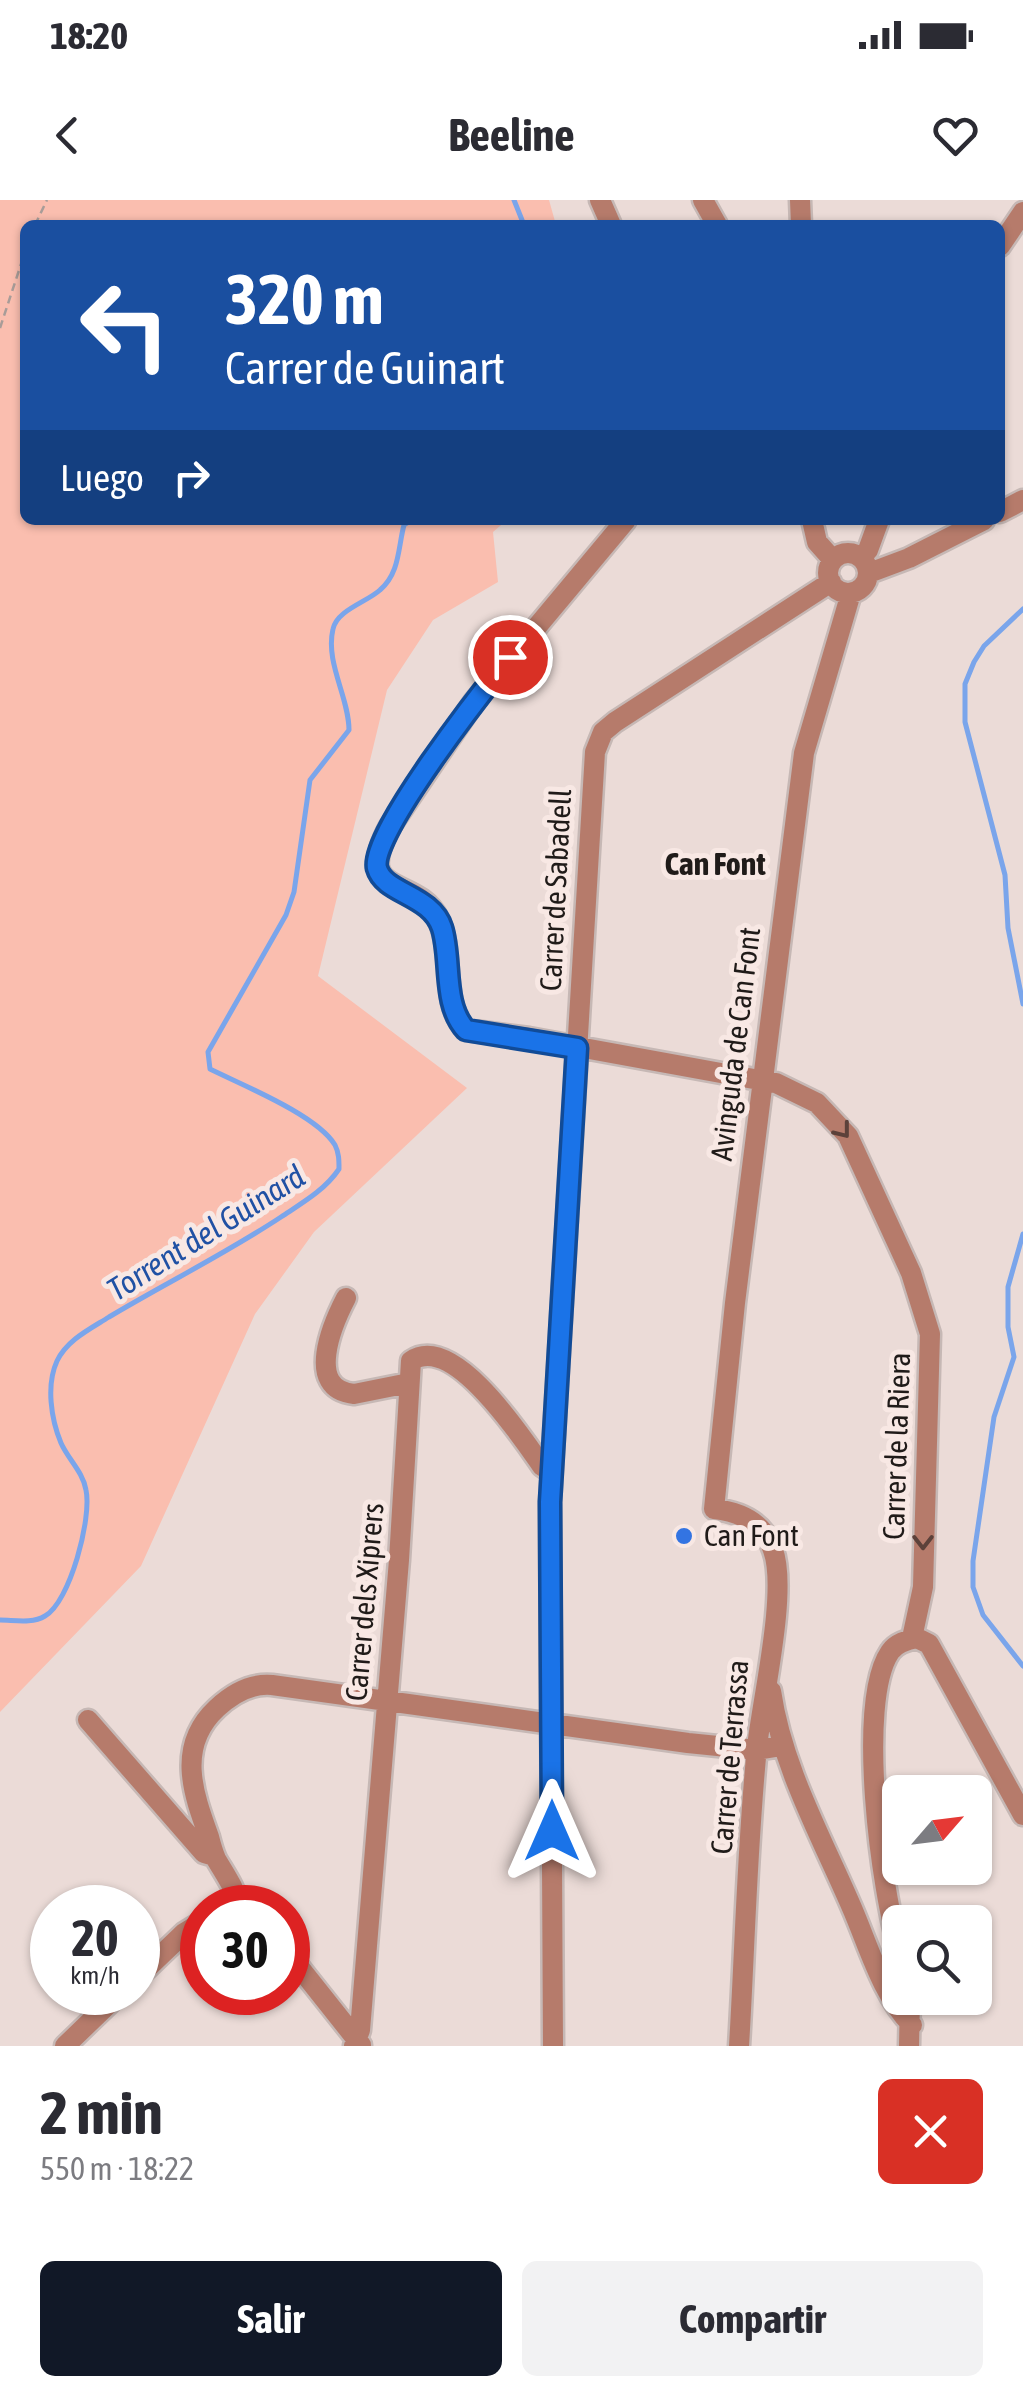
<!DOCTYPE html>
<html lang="es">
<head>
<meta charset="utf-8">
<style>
  :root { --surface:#fff; --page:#f2f2f3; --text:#2b2b33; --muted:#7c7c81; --accent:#111827 }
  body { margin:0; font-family:"Asap Condensed",sans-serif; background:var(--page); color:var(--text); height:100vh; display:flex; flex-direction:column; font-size:38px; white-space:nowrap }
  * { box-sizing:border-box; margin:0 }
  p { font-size:32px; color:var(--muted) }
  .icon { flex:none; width:55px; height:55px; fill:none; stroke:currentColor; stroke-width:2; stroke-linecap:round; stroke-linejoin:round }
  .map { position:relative; height:1846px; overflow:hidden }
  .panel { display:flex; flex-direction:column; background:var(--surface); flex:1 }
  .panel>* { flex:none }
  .hud { position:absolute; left:20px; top:20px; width:985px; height:305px; border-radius:15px; box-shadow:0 2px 8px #0004; background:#1a4fa0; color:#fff; overflow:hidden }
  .needle { width:65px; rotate:62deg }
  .buttons { position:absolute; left:882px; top:1575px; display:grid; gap:20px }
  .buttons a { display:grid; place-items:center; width:110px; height:110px; border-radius:15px; background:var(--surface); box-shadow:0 2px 8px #0004; font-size:50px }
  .speed { position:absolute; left:30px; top:1685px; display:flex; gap:20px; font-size:50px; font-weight:700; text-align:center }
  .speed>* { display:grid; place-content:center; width:130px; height:130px; border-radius:50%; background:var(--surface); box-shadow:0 2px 8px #0004; line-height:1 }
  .speed small { font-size:25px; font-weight:400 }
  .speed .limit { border:15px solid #d22; background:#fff; color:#111 }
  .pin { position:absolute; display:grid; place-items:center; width:85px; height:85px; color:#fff; margin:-42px; border:5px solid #fff; border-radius:50%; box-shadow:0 2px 10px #0007 }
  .me { position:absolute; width:110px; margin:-55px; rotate:0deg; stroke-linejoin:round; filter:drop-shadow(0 0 8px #0008) }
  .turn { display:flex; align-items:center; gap:35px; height:210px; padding:0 40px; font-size:45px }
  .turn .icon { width:130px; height:130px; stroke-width:2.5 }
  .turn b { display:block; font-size:70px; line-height:85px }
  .then { display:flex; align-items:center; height:95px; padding:0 40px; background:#0003; gap:20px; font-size:38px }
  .round { display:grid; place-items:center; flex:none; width:105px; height:105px; border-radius:15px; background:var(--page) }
  .headline { display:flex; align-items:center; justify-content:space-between; height:170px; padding:0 40px }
  h1 { font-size:60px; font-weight:700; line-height:75px }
  .primary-button { display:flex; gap:20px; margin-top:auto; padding:20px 40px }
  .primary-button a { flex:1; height:115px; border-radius:15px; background:var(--accent); color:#fff; font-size:40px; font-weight:700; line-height:115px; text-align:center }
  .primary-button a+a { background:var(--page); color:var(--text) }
  .status { display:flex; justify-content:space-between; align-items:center; height:70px; padding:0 50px; background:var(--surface); direction:ltr }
  .status svg { height:28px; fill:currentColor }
  header { display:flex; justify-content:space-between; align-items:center; height:130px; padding:0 40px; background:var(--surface); font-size:45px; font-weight:700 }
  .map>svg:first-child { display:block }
  .green { fill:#fabeaf }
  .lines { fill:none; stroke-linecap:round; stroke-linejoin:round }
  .stream { stroke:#7aa5eb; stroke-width:5 }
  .minor-casing { stroke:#c6b8b5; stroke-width:25 }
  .path { stroke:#a89c98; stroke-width:2.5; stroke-dasharray:8 5; stroke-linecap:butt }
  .minor { stroke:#b67b6b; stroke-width:20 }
  .oneway { stroke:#5c413a }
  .route-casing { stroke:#114b97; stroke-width:25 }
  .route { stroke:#1a73e8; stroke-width:18 }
  .poi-dot { fill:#3374e2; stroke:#f8e8e4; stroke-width:4 }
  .labels { text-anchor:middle; stroke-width:10; stroke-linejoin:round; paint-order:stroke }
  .street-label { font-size:30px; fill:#201b19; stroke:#f8e8e4 }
  .poi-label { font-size:30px; fill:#201b19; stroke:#f8e8e4; text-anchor:start }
  .neighbourhood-label { font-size:32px; font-weight:bold; fill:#201b19; stroke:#f8e8e4 }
  .water-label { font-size:32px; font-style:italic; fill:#2051a4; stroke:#f8e8e4 }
</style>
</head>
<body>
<div class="status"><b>18:20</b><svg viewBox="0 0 49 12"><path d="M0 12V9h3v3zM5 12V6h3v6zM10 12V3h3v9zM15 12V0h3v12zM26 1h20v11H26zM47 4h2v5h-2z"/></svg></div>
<header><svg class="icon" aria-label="back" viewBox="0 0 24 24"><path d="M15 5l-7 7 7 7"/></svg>Beeline<svg class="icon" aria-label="heart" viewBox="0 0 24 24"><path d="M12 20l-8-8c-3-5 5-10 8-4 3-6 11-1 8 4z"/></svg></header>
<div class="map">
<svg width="1023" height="1846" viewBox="0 0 1023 1846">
  <rect width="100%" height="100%" fill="#ebdbd7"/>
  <path class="green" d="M0 0H549L556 25H25V320H507L493 332 498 382 433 420 387 490 318 776 467 888 314 1032 255 1114 141 1366 0 1512Z"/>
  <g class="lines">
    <path class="stream" d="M514 0 524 25
      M1023 409 984 446 974 462 965 484V522L1005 675 1008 728 1023 804
      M1023 1034 1008 1087V1127L1014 1157 994 1217 973 1361V1387L983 1415 1023 1466
      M0 1420C14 1420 32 1424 45 1416 70 1402 92 1318 86 1290 83 1272 68 1259 61 1243 51 1219 46 1185 57 1161 67 1140 90 1129 109 1117 166 1083 225 1054 281 1017 302 1003 325 990 339 969 339 960 339 953 335 945 317 915 242 885 210 869L208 852 286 715 294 692 310 580 349 530C349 497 325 463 333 429 337 410 367 402 380 390 400 373 398 347 404 325L412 320"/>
    <g class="minor-casing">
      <path id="minor" d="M600 0 611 25
        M703 0 717 25
        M800 0 801 25
        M1000 46 1023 12
        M1000 312 1023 300
        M626 320 474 502 389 628C352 700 416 674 438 719 455 753 439 801 466 830L529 838 776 883 817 903 848 936 911 1073 930 1134 923 1387 912 1438
        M812 320 817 342 833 360
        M828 373a20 20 0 1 1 40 0a20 20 0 1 1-40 0Z
        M861 358 868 350 879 320
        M869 373 909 358 984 320
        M346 1098C333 1123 304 1189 354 1194L409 1183
        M771 1491C782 1567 822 1638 852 1708 869 1747 882 1795 912 1825
        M88 1520 204 1653 214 1656
        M240 1708C235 1688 226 1676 216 1659 213 1652 211 1645 209 1637 193 1593 176 1546 217 1508 232 1494 250 1483 272 1485L688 1543 757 1550 782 1546
        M900 1751C881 1693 856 1502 890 1452 896 1443 907 1440 917 1438L929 1444 1023 1615
        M288 1753 361 1845
        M138 1777 184 1733 202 1722
        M65 1846 121 1792
        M354 1846 360 1830 399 1360 411 1161C453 1132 521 1236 542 1266L551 1272
        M553 1846 550 1302 595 552 603 532 615 522 831 382
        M739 1846C745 1747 747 1646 757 1547 762 1500 788 1391 773 1350 764 1323 741 1312 714 1309L735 1103 804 553 851 393
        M909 1846 910 1798"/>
    </g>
    <path class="path" d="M35 25 47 0
      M0 128 25 52"/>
    <use href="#minor" class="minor"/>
  </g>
  <defs><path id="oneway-chevron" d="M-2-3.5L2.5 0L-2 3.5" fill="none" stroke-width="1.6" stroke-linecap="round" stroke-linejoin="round" transform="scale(2.5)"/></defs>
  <g class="oneway">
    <use href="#oneway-chevron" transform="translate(843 931) rotate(52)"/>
    <use href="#oneway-chevron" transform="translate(923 1342) rotate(90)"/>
  </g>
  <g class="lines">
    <g class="route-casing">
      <path id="route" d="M510 457C485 488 369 635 377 668 384 694 431 694 442 728 452 760 442 804 466 830L577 848 550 1302 552 1631"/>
    </g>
    <use href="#route" class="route"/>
  </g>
  <circle class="poi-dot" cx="684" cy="1336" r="10"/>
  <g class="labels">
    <g class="street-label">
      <text transform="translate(556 690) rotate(-87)" y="10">Carrer de Sabadell</text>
      <text transform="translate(736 844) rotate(-83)" y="10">Avinguda de Can Font</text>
      <text transform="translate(897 1246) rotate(-88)" y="10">Carrer de la Riera</text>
      <text transform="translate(365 1402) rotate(-85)" y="10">Carrer dels Xiprers</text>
      <text transform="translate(730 1557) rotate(-85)" y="10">Carrer de Terrassa</text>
    </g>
    <g class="poi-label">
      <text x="704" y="1346">Can Font</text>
    </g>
    <g class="neighbourhood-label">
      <text x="715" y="675">Can Font</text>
    </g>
    <g class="water-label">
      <text transform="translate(206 1033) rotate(-32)" y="11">Torrent del Guinard</text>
    </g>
  </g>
</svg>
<div class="buttons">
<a><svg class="needle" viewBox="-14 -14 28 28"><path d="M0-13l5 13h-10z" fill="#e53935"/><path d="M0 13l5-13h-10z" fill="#7c7c81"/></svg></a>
<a><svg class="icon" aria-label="search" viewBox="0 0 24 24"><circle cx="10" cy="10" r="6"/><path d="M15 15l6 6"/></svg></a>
</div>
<div class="speed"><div>20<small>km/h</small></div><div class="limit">30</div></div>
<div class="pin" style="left:510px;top:457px;background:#d93025"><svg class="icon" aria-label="arrive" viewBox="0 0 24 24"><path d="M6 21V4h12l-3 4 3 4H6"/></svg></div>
<svg class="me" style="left:552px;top:1631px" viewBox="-20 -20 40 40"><path d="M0-17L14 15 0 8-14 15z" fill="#1a73e8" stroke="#fff" stroke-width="4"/></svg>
<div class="hud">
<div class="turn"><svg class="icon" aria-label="left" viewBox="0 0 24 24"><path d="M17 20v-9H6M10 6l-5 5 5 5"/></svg><div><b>320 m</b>Carrer de Guinart</div></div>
<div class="then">Luego<svg class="icon" aria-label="right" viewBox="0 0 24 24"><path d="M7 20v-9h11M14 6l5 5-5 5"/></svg></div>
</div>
</div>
<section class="panel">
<div class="headline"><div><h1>2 min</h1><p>550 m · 18:22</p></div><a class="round" style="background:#d93025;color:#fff"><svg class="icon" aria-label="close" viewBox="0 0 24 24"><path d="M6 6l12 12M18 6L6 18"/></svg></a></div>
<div class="primary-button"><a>Salir</a><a>Compartir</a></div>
</section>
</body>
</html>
